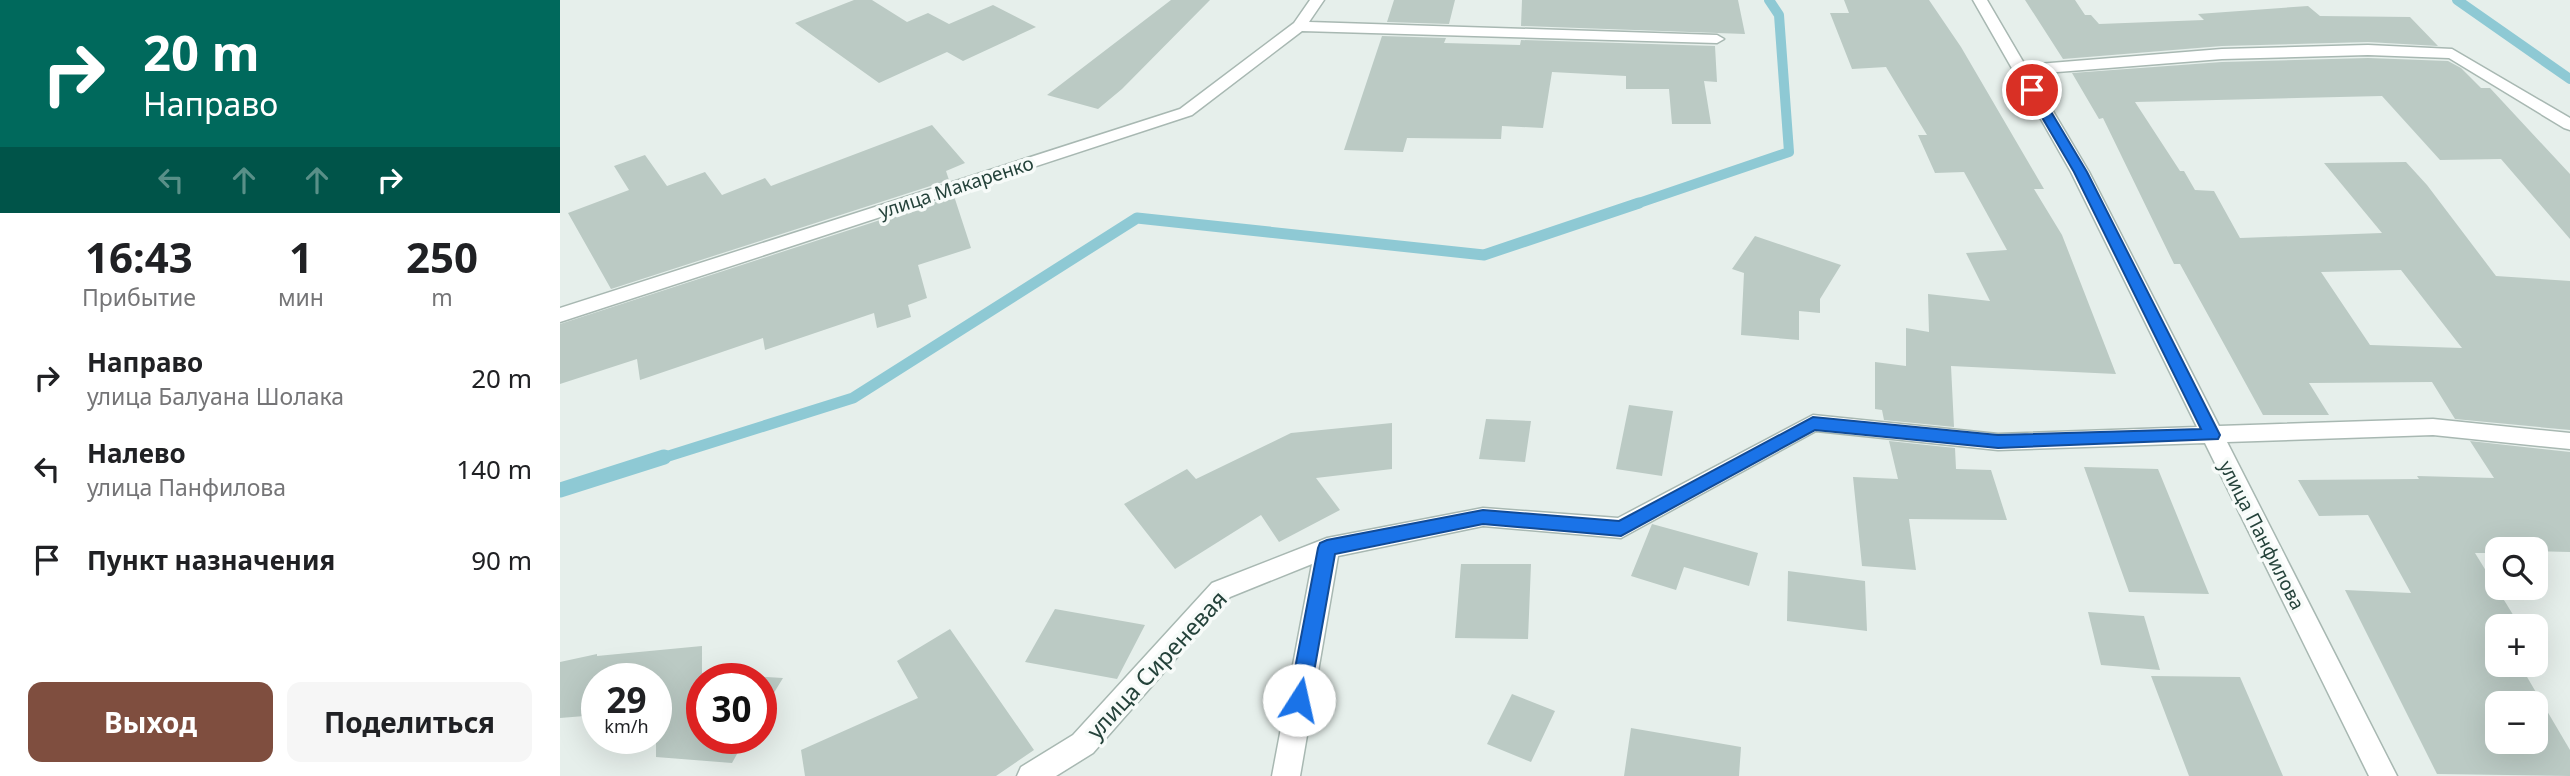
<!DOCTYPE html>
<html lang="ru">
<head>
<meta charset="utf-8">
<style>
  :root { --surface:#fff; --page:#f6f6f6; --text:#202124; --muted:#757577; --accent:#7f4e3f }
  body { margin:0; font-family:"Noto Sans",sans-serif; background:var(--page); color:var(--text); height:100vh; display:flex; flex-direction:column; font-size:26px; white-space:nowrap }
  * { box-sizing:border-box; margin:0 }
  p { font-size:23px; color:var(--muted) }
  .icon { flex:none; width:38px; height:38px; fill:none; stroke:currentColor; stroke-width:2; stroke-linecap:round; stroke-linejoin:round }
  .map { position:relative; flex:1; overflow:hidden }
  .panel { display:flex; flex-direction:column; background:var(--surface); width:560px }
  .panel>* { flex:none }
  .top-card { background:#00695c; color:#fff; overflow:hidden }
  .fabs { position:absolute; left:1925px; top:537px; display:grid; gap:14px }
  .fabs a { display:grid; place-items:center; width:63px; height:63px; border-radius:14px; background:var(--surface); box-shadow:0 7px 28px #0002; font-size:35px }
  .speed { position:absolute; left:21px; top:663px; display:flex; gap:14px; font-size:35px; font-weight:700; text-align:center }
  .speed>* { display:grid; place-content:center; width:91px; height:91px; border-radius:50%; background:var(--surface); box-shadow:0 7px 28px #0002; line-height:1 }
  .speed small { font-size:18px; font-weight:400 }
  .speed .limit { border:10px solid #d22; background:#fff; color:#111 }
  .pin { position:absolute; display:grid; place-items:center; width:60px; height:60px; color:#fff; margin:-30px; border:4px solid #fff; border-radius:50%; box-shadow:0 2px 7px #0007 }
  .me { position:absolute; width:77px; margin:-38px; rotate:10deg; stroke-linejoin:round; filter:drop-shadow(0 0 5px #0008) }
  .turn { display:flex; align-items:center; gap:24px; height:147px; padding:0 28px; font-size:32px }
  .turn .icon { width:91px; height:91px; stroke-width:2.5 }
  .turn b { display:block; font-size:49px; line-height:60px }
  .lanes { display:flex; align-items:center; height:66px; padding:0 28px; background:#0003; justify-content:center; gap:35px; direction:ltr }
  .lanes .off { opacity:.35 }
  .eta { display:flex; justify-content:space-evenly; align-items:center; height:119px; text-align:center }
  .eta b { font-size:42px; font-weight:700; line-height:49px }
  .action { display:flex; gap:14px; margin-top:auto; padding:14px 28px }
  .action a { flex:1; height:80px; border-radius:14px; background:var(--accent); color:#fff; font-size:28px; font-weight:700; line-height:80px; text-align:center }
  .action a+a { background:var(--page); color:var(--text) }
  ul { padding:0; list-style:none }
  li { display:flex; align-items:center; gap:21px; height:91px; padding:0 28px }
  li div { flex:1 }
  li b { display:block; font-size:26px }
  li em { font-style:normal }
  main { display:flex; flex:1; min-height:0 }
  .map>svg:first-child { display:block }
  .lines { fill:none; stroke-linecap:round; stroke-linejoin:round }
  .stream-far2 { stroke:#8ec9d4; stroke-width:10 }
  .stream-far1 { stroke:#8ec9d4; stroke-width:11 }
  .stream { stroke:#8ec9d4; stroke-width:15 }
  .building { fill:#bbcac4; fill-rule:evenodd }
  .street-casing { stroke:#a8b8b2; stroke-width:3 }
  .street { fill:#fff; fill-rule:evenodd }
  .route { fill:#1a73e8; stroke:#114b97; stroke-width:2 }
  .labels { text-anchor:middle; stroke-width:7; stroke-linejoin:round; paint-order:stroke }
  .street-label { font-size:19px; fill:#24423a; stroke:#f7fbf9 }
  .near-street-label { font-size:23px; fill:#24423a; stroke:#f7fbf9 }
</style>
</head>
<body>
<main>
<section class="panel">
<div class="top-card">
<div class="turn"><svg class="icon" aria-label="right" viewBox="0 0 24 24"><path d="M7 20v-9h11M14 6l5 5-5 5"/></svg><div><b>20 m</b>Направо</div></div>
<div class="lanes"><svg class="icon off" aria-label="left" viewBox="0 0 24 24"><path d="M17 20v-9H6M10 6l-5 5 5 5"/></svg><svg class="icon off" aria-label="ahead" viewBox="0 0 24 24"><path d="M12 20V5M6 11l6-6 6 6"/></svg><svg class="icon off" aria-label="ahead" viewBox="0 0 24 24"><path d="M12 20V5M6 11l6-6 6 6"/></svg><svg class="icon" aria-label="right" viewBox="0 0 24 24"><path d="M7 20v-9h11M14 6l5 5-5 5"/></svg></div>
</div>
<div class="eta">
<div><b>16:43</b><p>Прибытие</p></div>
<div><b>1</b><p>мин</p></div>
<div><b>250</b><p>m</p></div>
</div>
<ul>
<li><svg class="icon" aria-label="right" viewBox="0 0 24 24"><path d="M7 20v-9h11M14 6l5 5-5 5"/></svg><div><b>Направо</b><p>улица Балуана Шолака</p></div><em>20 m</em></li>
<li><svg class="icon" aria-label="left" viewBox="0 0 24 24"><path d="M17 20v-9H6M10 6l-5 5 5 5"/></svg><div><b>Налево</b><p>улица Панфилова</p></div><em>140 m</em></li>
<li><svg class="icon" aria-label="arrive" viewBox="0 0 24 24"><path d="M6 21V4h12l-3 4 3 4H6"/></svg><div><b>Пункт назначения</b></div><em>90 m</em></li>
</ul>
<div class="action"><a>Выход</a><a>Поделиться</a></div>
</section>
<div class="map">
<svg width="2010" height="776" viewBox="0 0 2010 776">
  <rect width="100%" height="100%" fill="#e6efeb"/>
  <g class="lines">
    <path class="stream-far2" d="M1897 0 2010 79
      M1073 205 1229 152 1219 15 1209 0"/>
    <path class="stream-far1" d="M99 459 293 398 577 218 924 255 1079 203"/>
    <path class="stream" d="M0 490 104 457"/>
  </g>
  <path class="building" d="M294 0H312L347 22 368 13 389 24 433 5 476 27 403 61 387 52 319 83 235 23Z
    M611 0H650L562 89 538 109 487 95Z
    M834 0H895L889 24 827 22Z
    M962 0H1178L1185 34 961 26Z
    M1284 0H1369L1401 47 1484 189H1474L1502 235 1556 374 1391 366 1394 427 1324 420 1322 410 1315 409V362L1346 366V328L1369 332 1368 294 1430 301 1406 253 1447 250 1404 172 1375 173 1358 135H1367L1326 67 1292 69 1270 13H1289Z
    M1465 0H1515L1525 15H1531L1539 24 1644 20 1638 14 1748 6 1760 16 1850 17 1878 46 1808 42 1662 46 1503 59Z
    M822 36 886 38 884 43 960 45 961 40 1155 46 1157 82 1144 81 1151 124H1112L1109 89H1066V76L992 72 983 128 942 126 941 139 847 138 843 152 784 150Z
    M1808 58 1888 61 1901 68 1921 88H1930L2010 174V239L1941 159 1880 160 1822 96 1575 102 1620 171H1624L1635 190 1654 191 1680 238 1822 233 1764 163 1846 162 1867 185 1936 276 2010 281V430L1895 419 1872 382 1749 383 1769 415H1703L1620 264H1614L1543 118 1539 119 1512 73 1662 62ZM1841 270 1902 348 1810 345 1761 272Z
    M372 125 405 163 386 171 389 180 51 289 8 213 69 190 54 166 85 155 107 186 145 172 162 195 205 178 211 186Z
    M394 196 411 248 358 265 367 298 348 305 351 317 317 328 314 313 205 350 203 338 80 380 77 359 0 384V324Z
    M1195 236 1281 265 1260 299V313L1239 311V340L1181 335 1184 273 1172 269Z
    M1069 405 1113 411 1102 476 1056 469Z
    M926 419 971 421 965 462 919 459Z
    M832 423V469L756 478 780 510 719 542 701 515 615 569 564 504 627 469 636 479 731 433Z
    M1329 441 1395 448 1396 469 1431 470 1447 520 1349 519 1356 570 1302 566 1293 477 1338 479Z
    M1910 441 2010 452V552L1937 550V553H1915L1960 626H1937V665H1960L2010 750V776L1877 774 1785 590 1851 593 1808 515 1759 516 1738 480 1859 479 1857 476 1934 478ZM1937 704H1976V742H1937Z
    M1524 467 1598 469 1649 594 1569 592Z
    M1092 524 1198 553 1189 586 1124 567 1116 590 1071 576Z
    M901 564H971L968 639 895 638Z
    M1228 571 1305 581 1307 631 1227 621Z
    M495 609 585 625 557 679 465 662Z
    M1528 612 1584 616 1600 670 1541 665Z
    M390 629 474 750 436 776H245L241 750 358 698 337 661Z
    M142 646V673L223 678 201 714V679H142V738H186L172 763 96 757V679H37V715L0 718V662L37 654V656Z
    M1591 676 1680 677 1723 776H1629Z
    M952 694 995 711 971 762 927 744Z
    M1071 728 1181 747 1179 776H1064Z"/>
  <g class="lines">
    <g class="street-casing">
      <path id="street" d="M750 0H764L749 22 1157 35 1164 39 1157 43 742 31 632 115 0 322V308L620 109 734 23Z
        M1413 0H1427L1465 65 1662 49 1808 45 1892 49 2010 118V130L2004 128 1889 58 1808 55 1662 59 1471 74 1529 172 1659 426 1873 419 2010 433V449L1873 435 1667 442 1837 776H1809L1645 443 1438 450 1256 431 1061 538 923 526 778 556 740 776H712L752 564 670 597 533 753 496 776H457L461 767 513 735 652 583 767 538 923 508 1058 518 1253 415 1438 434 1637 427 1511 172Z"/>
    </g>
    <use href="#street" class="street"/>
  </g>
  <path class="route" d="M1472 87 1478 90 1527 172 1660 435 1658 439 1438 448 1255 430 1061 536 923 524 775 554 749 700 746 707 739 709 732 707 729 700 758 548 760 543 767 540 923 510 1059 521 1253 417 1438 435 1641 429 1514 172 1466 90Z"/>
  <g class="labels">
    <g class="street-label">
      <text transform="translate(396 187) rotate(-18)" y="7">улица Макаренко</text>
      <text transform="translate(1702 535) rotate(63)" y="7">улица Панфилова</text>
    </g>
    <g class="near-street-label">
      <text transform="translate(597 665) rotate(-47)" y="8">улица Сиреневая</text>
    </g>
  </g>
</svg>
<div class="fabs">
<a><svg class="icon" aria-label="search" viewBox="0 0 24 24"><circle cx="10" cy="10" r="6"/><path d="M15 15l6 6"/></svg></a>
<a>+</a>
<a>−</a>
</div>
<div class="speed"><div>29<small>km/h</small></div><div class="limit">30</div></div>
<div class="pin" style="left:1472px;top:90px;background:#d93025"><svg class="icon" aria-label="arrive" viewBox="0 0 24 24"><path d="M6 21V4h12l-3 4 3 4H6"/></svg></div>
<svg class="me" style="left:739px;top:700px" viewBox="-20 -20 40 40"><circle r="19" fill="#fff"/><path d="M0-13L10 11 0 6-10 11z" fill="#1a73e8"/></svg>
</div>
</main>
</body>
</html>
